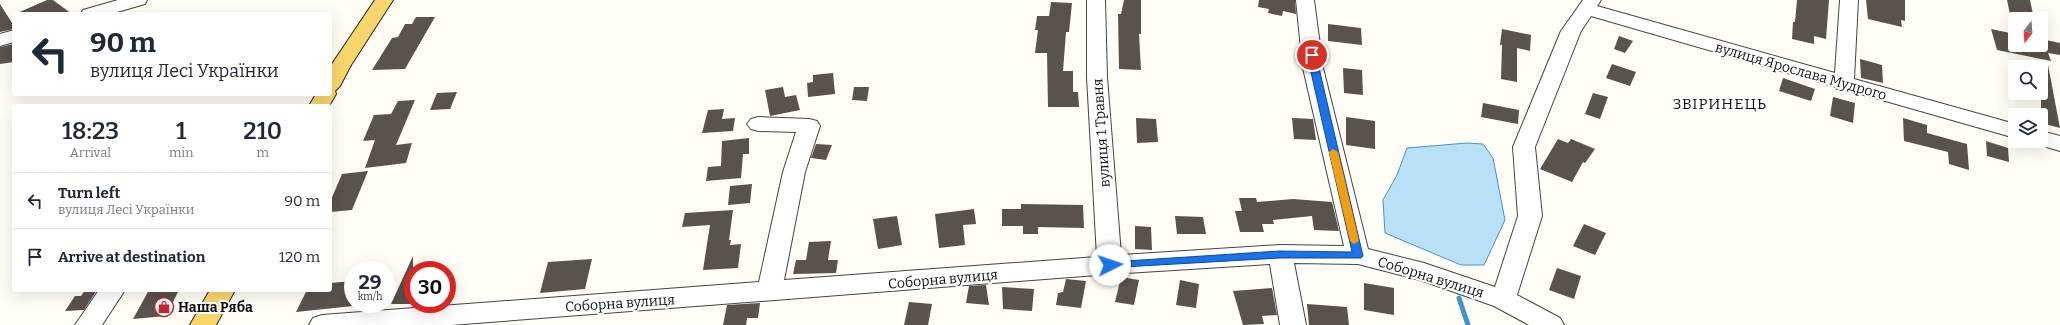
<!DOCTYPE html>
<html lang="en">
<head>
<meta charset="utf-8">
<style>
  :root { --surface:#fff; --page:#f2f2f3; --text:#1f2937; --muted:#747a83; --line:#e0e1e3 }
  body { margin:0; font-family:Bitter,serif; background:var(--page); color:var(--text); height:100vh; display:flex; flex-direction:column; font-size:15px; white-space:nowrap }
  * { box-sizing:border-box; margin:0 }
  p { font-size:13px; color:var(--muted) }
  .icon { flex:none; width:22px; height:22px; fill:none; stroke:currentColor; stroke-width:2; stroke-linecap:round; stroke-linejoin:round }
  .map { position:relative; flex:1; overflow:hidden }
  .panel { position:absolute; left:12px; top:104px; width:320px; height:188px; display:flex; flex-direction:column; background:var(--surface); border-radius:4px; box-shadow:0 4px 16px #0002 }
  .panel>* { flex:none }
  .guide { position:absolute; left:12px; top:12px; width:320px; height:84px; border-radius:4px; box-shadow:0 4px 16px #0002; background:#fff; color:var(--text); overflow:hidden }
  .needle { width:26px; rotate:197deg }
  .buttons { position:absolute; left:2008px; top:12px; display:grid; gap:8px }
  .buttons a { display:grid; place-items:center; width:40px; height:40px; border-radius:4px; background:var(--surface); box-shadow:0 4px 16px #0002; font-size:20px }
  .speed { position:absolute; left:344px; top:261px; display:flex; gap:8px; font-size:20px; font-weight:700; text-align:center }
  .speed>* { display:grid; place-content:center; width:52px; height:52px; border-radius:50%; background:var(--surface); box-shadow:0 4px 16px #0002; line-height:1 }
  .speed small { font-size:10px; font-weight:400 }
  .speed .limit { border:6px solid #d22; background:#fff; color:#111 }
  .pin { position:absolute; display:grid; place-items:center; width:34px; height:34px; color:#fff; margin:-17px; border:2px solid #fff; border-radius:50%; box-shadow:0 1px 4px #0007 }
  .me { position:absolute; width:44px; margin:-22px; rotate:86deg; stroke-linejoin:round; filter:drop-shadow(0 0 3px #0008) }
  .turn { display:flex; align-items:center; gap:14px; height:84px; padding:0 12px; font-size:18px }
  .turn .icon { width:52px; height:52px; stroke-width:2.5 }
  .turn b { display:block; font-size:28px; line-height:34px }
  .eta { display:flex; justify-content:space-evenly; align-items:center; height:68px; text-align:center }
  .eta b { font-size:24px; font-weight:600; line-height:28px }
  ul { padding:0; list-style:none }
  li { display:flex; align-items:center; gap:12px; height:56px; padding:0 12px; border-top:1px solid var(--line) }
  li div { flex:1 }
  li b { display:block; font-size:15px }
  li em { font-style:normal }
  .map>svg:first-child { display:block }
  .water { fill:#b9e0f7; stroke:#3f96cf }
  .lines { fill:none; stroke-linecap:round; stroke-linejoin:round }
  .stream { stroke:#3f96cf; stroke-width:5 }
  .building { fill:#5a524d }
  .minor-casing { stroke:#444; stroke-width:2 }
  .major-casing { stroke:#222; stroke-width:2 }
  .minor { fill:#fff; fill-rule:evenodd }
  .major { fill:#f9d66b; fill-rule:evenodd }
  .route { fill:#1a73e8; stroke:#114b97 }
  .slow { fill:#f59e0b }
  .labels { text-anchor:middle; stroke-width:4; stroke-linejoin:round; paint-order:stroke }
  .street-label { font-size:14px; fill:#111; stroke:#fff }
  .poi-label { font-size:14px; font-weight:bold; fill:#111; stroke:#fff; text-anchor:start }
  .neighbourhood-label { font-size:15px; letter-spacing:1px; fill:#111; stroke:#fff }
</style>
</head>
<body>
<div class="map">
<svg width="2060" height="325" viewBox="0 0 2060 325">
  <rect width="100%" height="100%" fill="#fffdf5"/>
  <path class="water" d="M1467 143 1483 144 1493 158 1505 220 1484 265H1461L1385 233 1383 200 1397 175 1407 148Z"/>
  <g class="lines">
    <path class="stream" d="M1459 298 1468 325"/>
  </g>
  <path class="building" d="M47 0H53L72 14H15Z
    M1124 0H1141V34H1139L1141 70 1119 69 1118 14H1121Z
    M1259 0H1295L1296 14 1283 11 1282 16 1268 13 1269 9 1258 7Z
    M1797 0H1829L1826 39 1814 36V44L1792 39 1793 22H1795Z
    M1866 0H1905V21L1901 20 1902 27 1868 19Z
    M2007 0H2030L2034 19H2011Z
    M1051 2 1072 3 1069 32H1066L1063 71H1073V92H1078L1079 107H1048L1047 53H1035L1038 30H1035L1037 16H1049Z
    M0 4 14 26V29L0 32Z
    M416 17H435L405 69 372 70 392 38 398 37 405 24H412Z
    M1328 24 1361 28 1362 45 1328 41Z
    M1502 29 1531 35 1530 51 1517 48V82L1501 79 1502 45H1500Z
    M1991 29 2015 34V45H2041V39L2060 43V55L2048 53 2051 61 1997 50Z
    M1619 36 1633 41 1625 53 1614 49Z
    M14 44V62L0 64V47Z
    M1860 59 1882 65 1883 83 1861 78Z
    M1612 64 1636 72 1630 86 1606 78Z
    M2041 65H2048L2060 128 2041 123Z
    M1343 68 1362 70 1363 95 1344 93Z
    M833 73 835 94 808 97 807 83 813 82V75Z
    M1783 78 1815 89 1811 101 1779 91Z
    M783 87 785 97 796 95 800 110 770 116 765 90Z
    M854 87H869L867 101 852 100Z
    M457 92 450 109 430 110 437 93Z
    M1593 93 1608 97 1600 119 1585 114Z
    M1833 97 1855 103 1853 123 1830 116Z
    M415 100 396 145 412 143 406 163 365 168 375 140 363 141 374 115 391 114 398 101Z
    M1483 103 1519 110 1518 124 1481 117Z
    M724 109 722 119 735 118 733 131 702 133 708 110Z
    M1346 117 1375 121V149L1346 145Z
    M1136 118 1156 119 1158 142 1137 143Z
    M1292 118 1313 119 1316 140 1294 139Z
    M1903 118 1927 125V133L1967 144 1969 170 1949 164 1948 152 1904 141Z
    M749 138V154H743L741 178 706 181 708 167 721 166 722 141Z
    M1558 139 1568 143 1571 139 1595 149 1585 163 1583 162 1572 182 1540 169Z
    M1986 141 2008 148 2009 162 1987 156Z
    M816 144 832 145 826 160 811 158Z
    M368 171 352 210 330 212V202L342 174Z
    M752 184 750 203 728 205 730 186Z
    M1239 198H1256L1257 202 1293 199 1332 202 1339 231 1314 230 1312 216 1273 220 1274 224H1262L1264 232H1240L1235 211H1242Z
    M1021 204 1083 205 1084 228 1038 227V234H1023V226H1002V209H1021Z
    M974 209 976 224 963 225 965 245 939 248 935 214Z
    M733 210 729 240H731L730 245 741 244 738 268 703 270 710 225 682 227 685 213Z
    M897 216 902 245 878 249 873 219Z
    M1175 216 1203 217 1206 234H1177Z
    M1584 224 1606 233 1595 255 1573 246Z
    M1135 226 1151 227 1152 250 1135 249Z
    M831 241 828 260H838L836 273 793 274 796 260H806L809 242Z
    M413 256V297L410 304H391Z
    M592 259 585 289 540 293 548 262Z
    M1557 268 1581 276 1574 299 1549 290Z
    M1121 277 1139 280 1134 305 1115 302Z
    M1066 279 1086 281 1081 308 1056 305 1058 293 1063 292Z
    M1180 280 1199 284 1196 308 1176 305Z
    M353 281V306L296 312 307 290H330V283Z
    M1364 283 1394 288V315L1364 310Z
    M986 285 989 305 966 303 969 286Z
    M1002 287 1034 289 1032 311 1003 309Z
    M1272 288 1277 315 1262 316 1264 324 1243 325 1233 291Z
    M85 290H97L84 310 65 311 75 296H81Z
    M149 290H179L166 316 133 319Z
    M909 302 932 304 928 325H904Z
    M760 303 758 318H747L746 325H723L727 305Z
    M1307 304 1347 307 1349 325H1309Z"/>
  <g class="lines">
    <g class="minor-casing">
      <path id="minor" d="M118 0H147L145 4 110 14H81L83 10Z
        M1087 0H1105L1107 77 1121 255 1280 245 1344 246 1303 68 1296 0H1314L1323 68 1368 249 1424 263 1495 287 1518 216 1513 147 1561 31 1583 0H1601L1597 6 1835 73 1840 0H1858L1854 79 2015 124V138L1847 90 1837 89 1836 87 1591 16 1581 31 1535 147 1542 216 1517 295 1560 318 1564 325H1529L1494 306 1420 280 1358 264 1294 263 1306 325H1280L1270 264 1110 274 451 325H309L313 318 322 315 759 282 783 172 796 132 758 131 751 129 747 124 751 119 758 117 809 119 817 121 820 126 805 172 784 280 1097 257 1087 77Z
        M14 30V42L0 46V34Z
        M2041 131 2060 136V151L2033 143 2032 141H2041Z
        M99 290H125L102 325H75Z"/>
    </g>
    <g class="major-casing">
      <path id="major" d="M375 0H393L351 65 340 86 335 91 336 94 329 106H309L316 94H330V67Z
        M210 290H235L216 325H190Z"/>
    </g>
    <use href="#minor" class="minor"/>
    <use href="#major" class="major"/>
  </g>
  <path class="route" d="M1312 52 1316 55 1363 256 1361 258H1280L1106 268 1105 265 1106 263 1110 262 1280 251 1352 252 1307 55Z"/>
  <path class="slow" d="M1333 149 1338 152 1359 241 1354 244 1350 241 1329 152Z"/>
  <defs>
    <g id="shop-ring" transform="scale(1)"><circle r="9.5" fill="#fff" stroke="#c4262e" stroke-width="1.5"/><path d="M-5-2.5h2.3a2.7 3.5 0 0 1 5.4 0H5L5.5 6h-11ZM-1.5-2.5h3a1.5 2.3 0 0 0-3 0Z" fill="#c4262e"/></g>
  </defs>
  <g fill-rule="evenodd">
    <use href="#shop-ring" x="164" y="307"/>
  </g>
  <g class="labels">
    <g class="street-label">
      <text transform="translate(1801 71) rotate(16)" y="5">вулиця Ярослава Мудрого</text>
      <text transform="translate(1101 133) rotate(-94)" y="5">вулиця 1 Травня</text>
      <text transform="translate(1431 277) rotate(17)" y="5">Соборна вулиця</text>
      <text transform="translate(943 279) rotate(-5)" y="5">Соборна вулиця</text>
      <text transform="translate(620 303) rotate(-4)" y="5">Соборна вулиця</text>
    </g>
    <g class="poi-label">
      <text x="178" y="312">Наша Ряба</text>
    </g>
    <g class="neighbourhood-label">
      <text x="1720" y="109">ЗВІРИНЕЦЬ</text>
    </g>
  </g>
</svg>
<div class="buttons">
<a><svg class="needle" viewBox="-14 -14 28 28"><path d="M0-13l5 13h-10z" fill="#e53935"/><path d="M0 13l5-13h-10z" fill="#747a83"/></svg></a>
<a><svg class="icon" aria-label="search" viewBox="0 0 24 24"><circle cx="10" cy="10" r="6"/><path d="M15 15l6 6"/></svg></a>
<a><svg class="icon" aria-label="layers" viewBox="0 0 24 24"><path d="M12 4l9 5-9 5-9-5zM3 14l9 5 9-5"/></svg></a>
</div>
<div class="speed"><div>29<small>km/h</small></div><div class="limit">30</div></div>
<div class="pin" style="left:1312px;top:55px;background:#d93025"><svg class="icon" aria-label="arrive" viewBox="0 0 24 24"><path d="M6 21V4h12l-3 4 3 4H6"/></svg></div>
<svg class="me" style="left:1110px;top:265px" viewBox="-20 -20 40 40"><circle r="19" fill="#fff"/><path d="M0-13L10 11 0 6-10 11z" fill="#1a73e8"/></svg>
<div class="guide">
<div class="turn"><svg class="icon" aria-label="left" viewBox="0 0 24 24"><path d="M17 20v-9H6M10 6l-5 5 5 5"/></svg><div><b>90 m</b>вулиця Лесі Українки</div></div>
</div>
<section class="panel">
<div class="eta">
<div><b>18:23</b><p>Arrival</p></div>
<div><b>1</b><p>min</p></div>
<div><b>210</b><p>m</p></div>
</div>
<ul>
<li><svg class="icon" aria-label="left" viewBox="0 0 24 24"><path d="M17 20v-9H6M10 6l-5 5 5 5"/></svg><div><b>Turn left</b><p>вулиця Лесі Українки</p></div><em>90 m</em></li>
<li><svg class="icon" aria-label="arrive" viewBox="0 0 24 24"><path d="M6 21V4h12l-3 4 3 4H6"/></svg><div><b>Arrive at destination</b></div><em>120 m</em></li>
</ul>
</section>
</div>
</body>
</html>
